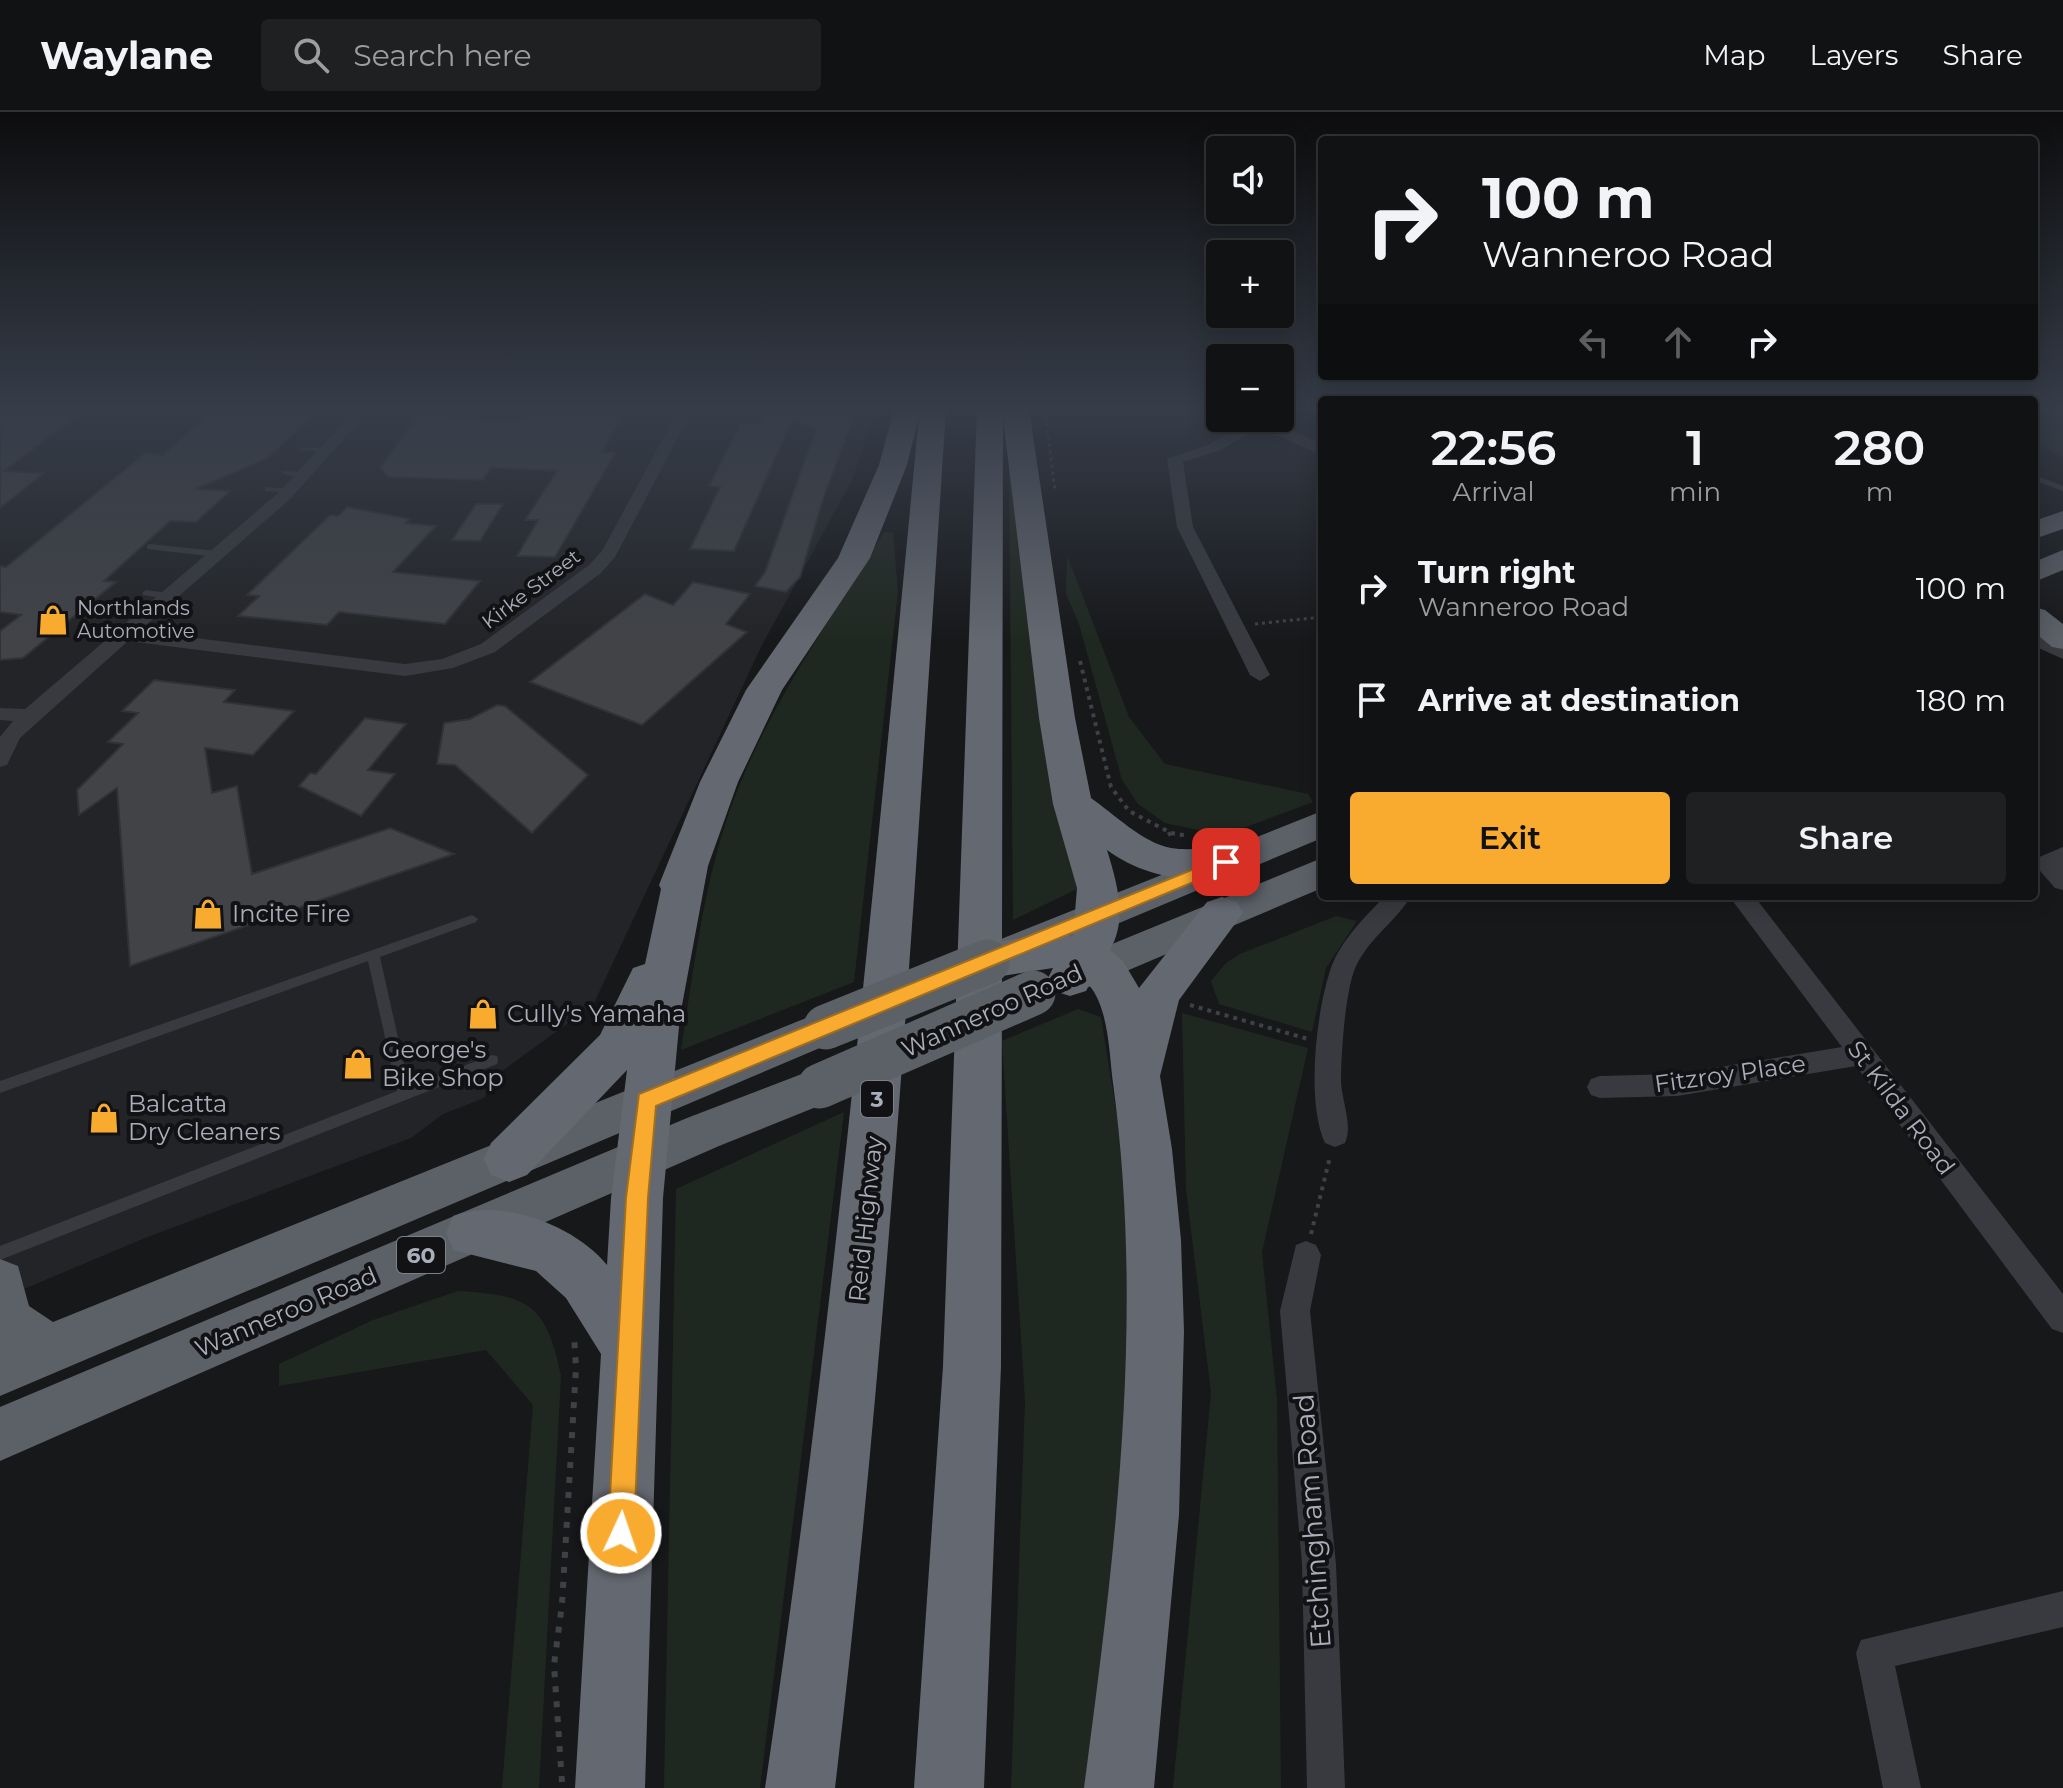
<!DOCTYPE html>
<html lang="en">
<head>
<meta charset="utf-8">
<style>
  :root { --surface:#111214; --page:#1e2022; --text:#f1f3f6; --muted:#9c9ea0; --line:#303234; --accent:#f9ab30 }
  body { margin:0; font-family:Montserrat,sans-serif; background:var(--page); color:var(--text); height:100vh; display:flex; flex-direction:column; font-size:30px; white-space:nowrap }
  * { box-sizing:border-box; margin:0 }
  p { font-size:26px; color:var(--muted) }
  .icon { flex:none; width:44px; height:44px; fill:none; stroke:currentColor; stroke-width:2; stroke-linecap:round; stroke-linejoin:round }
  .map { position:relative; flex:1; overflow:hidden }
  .side { position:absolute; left:1318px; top:284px; width:720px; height:504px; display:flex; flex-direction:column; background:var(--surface); border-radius:8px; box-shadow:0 4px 20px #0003,0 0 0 2px var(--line) }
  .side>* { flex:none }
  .guide { position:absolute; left:1318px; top:24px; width:720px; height:244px; border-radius:8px; box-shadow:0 4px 20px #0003,0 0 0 2px var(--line); background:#111214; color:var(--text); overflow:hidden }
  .fabs { position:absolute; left:1206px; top:24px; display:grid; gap:16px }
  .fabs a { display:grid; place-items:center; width:88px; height:88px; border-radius:8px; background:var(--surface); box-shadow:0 4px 20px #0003,0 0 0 2px var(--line); font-size:40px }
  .pin { position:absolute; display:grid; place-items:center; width:68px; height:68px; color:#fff; margin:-34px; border-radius:16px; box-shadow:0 4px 12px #0006 }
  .me { position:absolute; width:88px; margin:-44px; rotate:3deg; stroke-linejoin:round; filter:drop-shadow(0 0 6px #0008) }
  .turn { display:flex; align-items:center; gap:28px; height:168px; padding:0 32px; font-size:36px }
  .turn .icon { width:104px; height:104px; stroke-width:2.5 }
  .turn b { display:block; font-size:56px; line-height:68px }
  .lanes { display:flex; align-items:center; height:76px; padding:0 32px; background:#0003; justify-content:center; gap:40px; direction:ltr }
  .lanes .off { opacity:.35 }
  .eta { display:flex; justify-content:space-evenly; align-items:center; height:136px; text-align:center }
  .eta b { font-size:48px; font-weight:600; line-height:56px }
  .button { display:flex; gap:16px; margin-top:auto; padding:16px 32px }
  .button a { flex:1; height:92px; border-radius:8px; background:var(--accent); color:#111; font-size:32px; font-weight:600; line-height:92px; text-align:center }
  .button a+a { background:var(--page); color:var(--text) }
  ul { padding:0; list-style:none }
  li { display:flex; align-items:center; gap:24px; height:112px; padding:0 32px }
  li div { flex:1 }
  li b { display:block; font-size:30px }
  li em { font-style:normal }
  header { display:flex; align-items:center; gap:48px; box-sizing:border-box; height:112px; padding:0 40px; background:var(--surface); border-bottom:2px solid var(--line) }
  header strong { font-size:38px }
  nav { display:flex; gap:44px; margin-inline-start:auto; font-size:28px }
  .search { width:560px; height:72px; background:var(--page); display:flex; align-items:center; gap:20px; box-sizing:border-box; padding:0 28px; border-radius:8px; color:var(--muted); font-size:30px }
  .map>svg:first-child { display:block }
  .built { fill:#232427 }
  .green { fill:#1f2820 }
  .building { fill:#414347; stroke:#313236; stroke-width:2 }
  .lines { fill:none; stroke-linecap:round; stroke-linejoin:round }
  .path-far2 { stroke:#3e4146; stroke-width:3; stroke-dasharray:3 4; stroke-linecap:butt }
  .path-far1 { stroke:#3e4146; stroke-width:4; stroke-dasharray:4 5; stroke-linecap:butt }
  .path { stroke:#3e4146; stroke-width:6; stroke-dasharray:6 9; stroke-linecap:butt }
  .service { fill:#383a3f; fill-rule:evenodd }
  .minor { fill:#383a3f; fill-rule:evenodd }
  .tertiary { fill:#383a3f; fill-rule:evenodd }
  .trunk { fill:#5c6067; fill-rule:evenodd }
  .motorway { fill:#646870; fill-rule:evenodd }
  .trunk-bridge { stroke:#5c6067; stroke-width:45 }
  .route { fill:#f9ab30; stroke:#a26f1f; stroke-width:2 }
  .labels { text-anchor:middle; stroke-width:8; stroke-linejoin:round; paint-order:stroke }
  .far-street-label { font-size:20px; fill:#a9afba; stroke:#121215 }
  .far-poi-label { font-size:20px; fill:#a9afba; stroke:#121215; text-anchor:start }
  .shield { fill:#121215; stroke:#7c8088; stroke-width:2 }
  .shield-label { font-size:22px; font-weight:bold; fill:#a9afba }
  .poi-label { font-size:24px; fill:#a9afba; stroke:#121215; text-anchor:start }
  .street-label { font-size:24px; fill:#a9afba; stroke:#121215 }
  .near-street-label { font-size:28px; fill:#a9afba; stroke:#121215 }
</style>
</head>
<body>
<header>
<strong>Waylane</strong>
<div class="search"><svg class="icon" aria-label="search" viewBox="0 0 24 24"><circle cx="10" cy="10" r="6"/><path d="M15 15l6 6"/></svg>Search here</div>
<nav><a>Map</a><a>Layers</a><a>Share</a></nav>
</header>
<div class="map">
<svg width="2063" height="1676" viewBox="0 0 2063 1676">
  <rect width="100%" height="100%" fill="#17181a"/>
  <path class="built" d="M0 297H877L852 368 761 535 593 893 494 965 484 986 443 1002 411 1026 145 1126 24 1177 23 1172 0 1181Z"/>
  <path class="green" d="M2034 297H2063V345L2034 331Z
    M1016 360 1064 714 1077 777 1013 808 1009 361Z
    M884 420 893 421 898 480 854 870 681 938C695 850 705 756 740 672 776 583 834 502 884 420Z
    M1067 443 1129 605 1165 652 1308 682 1313 690 1246 715 1203 719 1165 711 1138 692 1122 668 1079 512 1066 482Z
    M1336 804 1357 809 1326 856 1312 920 1219 892 1211 869 1226 851 1240 842Z
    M1078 897 1101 905 1133 1104 1118 1418 1086 1676H1011L1025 1289 1002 929Z
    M1182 901 1308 936 1262 1140 1277 1288 1281 1676H1173L1211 1281 1186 1077Z
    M844 1000 760 1676H664L676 1077Z
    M458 1179C530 1183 546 1192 561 1264L539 1676H502L533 1293 486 1238 279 1274V1252L373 1208Z"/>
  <path class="building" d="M0 297 81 301 4 359 44 361 0 396Z
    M213 297 315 302 268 346 196 377 230 379 196 410 170 409 104 469 116 470 23 546 0 548V519L21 503 0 500V454L6 455 145 341 163 343Z
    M766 297H857L824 384 800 465 786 480 755 474 765 460 816 317 792 308 734 439 690 437 720 375 709 374 741 311 759 312Z
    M527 302 623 304 602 340H616L555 445 517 444 538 408H525L557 359 491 356 483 368 388 365 380 356 417 304 522 308Z
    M476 392H503L480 429 452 428Z
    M347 395 410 407 406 411 436 414 393 460 480 469 445 512 339 500 327 513 238 504 259 484 247 483 330 403 338 404Z
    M693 470 750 482 726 512 747 520 642 613 530 570 645 482 673 493Z
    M154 568 235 578 224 590 294 599 253 643 205 636 212 681 237 674 252 762 390 716 454 742 130 854 117 676 79 703 77 678 123 632 108 630 138 601 122 599Z
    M497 593 505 594 588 663 532 721 455 653 437 652 444 611 470 607Z
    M365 606 406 612 368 658 395 662 361 704 299 674 310 661 316 662Z"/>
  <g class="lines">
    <path class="path-far2" d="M1045 297 1055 379
      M1255 512 1322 505"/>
    <path class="path-far1" d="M1080 549 1111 675 1129 699 1171 721 1168 723
      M1171 721 1188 724
      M1190 893 1308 927
      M1311 1122 1330 1045"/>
    <path class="path" d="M562 1670 554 1553 562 1492 576 1256 574 1224"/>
    <path class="service" d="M299 335 327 336 331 338 327 340 302 339H299Z
      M283 359 305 360 309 362C303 366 288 365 282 361Z
      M2034 363 2063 374V379L2034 368Z
      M265 375 289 377 293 379 289 381 268 379H265Z
      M150 432 217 439 221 442 217 445 147 437V433Z
      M146 478 168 481 172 484 168 487 143 483 142 481Z
      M472 803 478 807 476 810 380 845 409 975 492 943 497 944 498 948 497 952 0 1148V1134L397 979 368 849 0 981V969Z"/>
    <path class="minor" d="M356 297H371L289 388 139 519 405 552 442 547 481 532 589 453 602 439 679 297H693L615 445 601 461 495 540 453 556 405 564 128 529 20 626 7 653 0 655V625L13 609 0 608V596L25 597 277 382Z
      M1244 306H1263L1322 332V343L1260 316 1218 339 1183 350 1193 415 1270 563 1260 569 1250 563 1177 415 1167 347 1208 333 1248 310Z
      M2063 735V778L2055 776 2034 752 2037 746Z
      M1385 784H1411C1395 811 1366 828 1354 859 1345 884 1341 942 1341 970 1342 990 1353 1013 1345 1031L1335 1035 1325 1031C1306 990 1316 902 1330 859 1339 830 1365 805 1385 784Z
      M1729 784H1754L2063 1182V1221L2052 1217 1856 954 1677 984 1600 986 1591 983 1587 975 1591 967 1600 964 1677 962 1842 935Z
      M1306 1129 1316 1133 1321 1143 1310 1199 1336 1452 1345 1676H1307L1302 1452 1280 1199 1296 1133Z
      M2063 1479V1515L1895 1554 1921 1676H1883L1856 1541 1861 1528Z"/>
    <path class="tertiary" d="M2034 517 2063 530V547L2034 534Z"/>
    <path class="trunk" d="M2063 399V417L2034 427V409Z
      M2063 438V458L2034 470V450Z
      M2034 495 2045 498 2063 512V537L2052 535 2034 520Z
      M1322 699V726L1014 855 1000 860 986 855 980 844 986 833Z
      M1322 746V776L1084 877 1070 882 1056 877 1050 866 1056 855Z
      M826 898 841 903 847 915 841 927 0 1284V1147L18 1154 29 1194 53 1210Z
      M820 955 836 961 842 974 836 987 719 1034 0 1349V1295L687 1006Z"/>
    <path class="motorway" d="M894 297H946C916 758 889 1218 835 1676H765C833 1220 875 763 919 304L907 353 870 446 782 578 738 670 708 754 680 904 663 1086 645 1676H575L601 1242 566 1186 536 1159 453 1138 446 1121 453 1104C501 1085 576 1114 607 1153L611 1086 627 958 527 1063 509 1070 491 1063 484 1047 491 1031 600 923 633 856 645 852 661 777 659 773 700 670 746 578 838 446 879 353Z
      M977 297H1029L1075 606 1091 686C1114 702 1143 731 1171 736 1195 740 1217 732 1241 739L1247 750 1241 761C1196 774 1145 766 1107 738 1117 771 1128 807 1110 838L1123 849 1139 876 1207 790 1222 785 1237 790 1243 801 1179 888 1160 964 1172 1037 1181 1128 1184 1219 1179 1403 1154 1676H1084C1115 1441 1145 1208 1113 971 1109 941 1109 897 1089 873L1086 879 1070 884 1054 879 1048 866 1053 856 1002 864 1001 1254 984 1676H914L943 1254ZM1003 305 1039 606 1053 692 1077 776 1073 824 1044 822 1002 829Z"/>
    <path class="trunk-bridge" d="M826 915 987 850
      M820 974 1033 881"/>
  </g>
  <linearGradient id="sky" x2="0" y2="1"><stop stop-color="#0d0d0e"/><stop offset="0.56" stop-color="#363d49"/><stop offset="1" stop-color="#363d49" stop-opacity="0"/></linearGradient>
  <rect width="2063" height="531" fill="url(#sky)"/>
  <path class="route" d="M1226 744 1232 746V754L656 994 648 1086 634 1421 630 1430 621 1434 612 1430 608 1421 626 1086 639 982Z"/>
  <defs>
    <g id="shop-bare" transform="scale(2.4)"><path d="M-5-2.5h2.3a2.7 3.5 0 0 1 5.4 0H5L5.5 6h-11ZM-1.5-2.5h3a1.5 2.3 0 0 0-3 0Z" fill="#f9ab30" stroke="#121215" stroke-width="2.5" paint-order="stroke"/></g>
  </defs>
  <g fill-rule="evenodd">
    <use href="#shop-bare" x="53" y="508"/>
    <use href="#shop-bare" x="208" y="802"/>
    <use href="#shop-bare" x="483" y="902"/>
    <use href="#shop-bare" x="358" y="952"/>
    <use href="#shop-bare" x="104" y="1006"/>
  </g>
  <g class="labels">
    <g class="far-street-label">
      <text transform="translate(531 477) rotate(-37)" y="7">Kirke Street</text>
    </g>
    <g class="far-poi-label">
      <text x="77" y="503">Northlands<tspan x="77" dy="23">Automotive</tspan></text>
    </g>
    <g class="shield">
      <rect x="861" y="969" width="32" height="36" rx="6"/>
      <rect x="397" y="1125" width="48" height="36" rx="6"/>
    </g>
    <g class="shield-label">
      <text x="877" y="995">3</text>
      <text x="421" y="1151">60</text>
    </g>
    <g class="poi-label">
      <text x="232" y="810">Incite Fire</text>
      <text x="507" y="910">Cully's Yamaha</text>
      <text x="382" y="946">George's<tspan x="382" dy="28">Bike Shop</tspan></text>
      <text x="128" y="1000">Balcatta<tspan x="128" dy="28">Dry Cleaners</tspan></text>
    </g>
    <g class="street-label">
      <text transform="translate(992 899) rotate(-24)" y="8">Wanneroo Road</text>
      <text transform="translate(1730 962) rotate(-8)" y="8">Fitzroy Place</text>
      <text transform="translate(1901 996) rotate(53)" y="8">St Kilda Road</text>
      <text transform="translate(866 1107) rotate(-84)" y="8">Reid Highway</text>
      <text transform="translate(286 1200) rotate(-23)" y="8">Wanneroo Road</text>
    </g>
    <g class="near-street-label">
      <text transform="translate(1312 1409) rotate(-94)" y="10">Etchingham Road</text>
    </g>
  </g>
</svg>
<div class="fabs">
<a><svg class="icon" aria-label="sound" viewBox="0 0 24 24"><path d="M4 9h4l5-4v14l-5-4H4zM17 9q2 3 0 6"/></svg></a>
<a>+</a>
<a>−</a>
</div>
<div class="pin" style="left:1226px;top:750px;background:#d93025"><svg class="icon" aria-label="arrive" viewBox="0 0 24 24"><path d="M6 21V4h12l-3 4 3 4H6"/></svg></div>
<svg class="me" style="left:621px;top:1421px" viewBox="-20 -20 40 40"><circle r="17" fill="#f9ab30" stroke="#fff" stroke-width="3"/><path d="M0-11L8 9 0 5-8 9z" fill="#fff"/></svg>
<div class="guide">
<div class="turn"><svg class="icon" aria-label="right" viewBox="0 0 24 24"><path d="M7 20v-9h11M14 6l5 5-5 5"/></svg><div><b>100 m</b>Wanneroo Road</div></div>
<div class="lanes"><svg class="icon off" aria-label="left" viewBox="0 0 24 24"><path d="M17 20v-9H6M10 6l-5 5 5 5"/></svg><svg class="icon off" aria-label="ahead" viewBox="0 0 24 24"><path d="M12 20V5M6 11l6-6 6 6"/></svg><svg class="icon" aria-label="right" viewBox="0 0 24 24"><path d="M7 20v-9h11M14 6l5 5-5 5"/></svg></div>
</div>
<section class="side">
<div class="eta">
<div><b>22:56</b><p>Arrival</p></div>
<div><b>1</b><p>min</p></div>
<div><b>280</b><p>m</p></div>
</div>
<ul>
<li><svg class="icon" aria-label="right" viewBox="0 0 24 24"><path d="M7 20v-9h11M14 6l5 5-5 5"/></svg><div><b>Turn right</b><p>Wanneroo Road</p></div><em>100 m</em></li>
<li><svg class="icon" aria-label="arrive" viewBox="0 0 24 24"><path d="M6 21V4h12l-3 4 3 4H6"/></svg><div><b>Arrive at destination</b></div><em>180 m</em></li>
</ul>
<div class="button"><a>Exit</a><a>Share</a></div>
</section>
</div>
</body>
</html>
